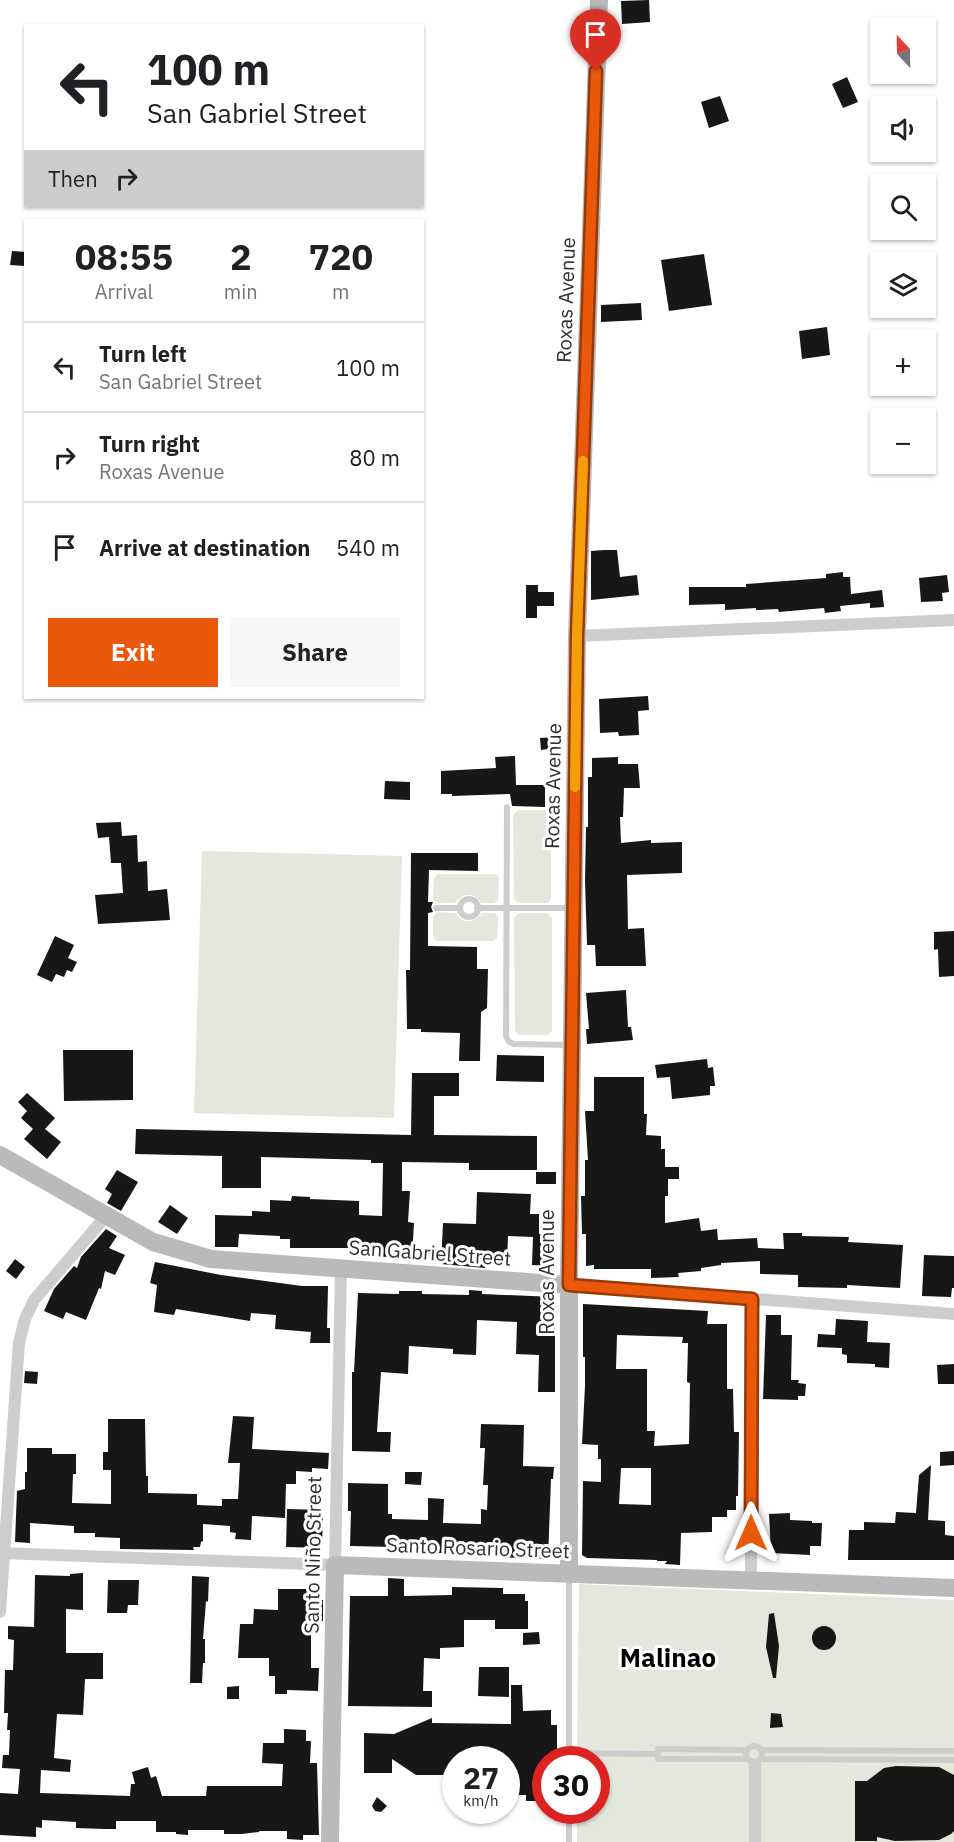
<!DOCTYPE html>
<html lang="en">
<head>
<meta charset="utf-8">
<style>
  :root { --surface:#fff; --page:#f6f6f6; --text:#202124; --muted:#757577; --line:#e0e0e0; --accent:#ea580c }
  body { margin:0; font-family:"IBM Plex Sans",sans-serif; background:var(--page); color:var(--text); height:100vh; display:flex; flex-direction:column; font-size:22px; white-space:nowrap }
  * { box-sizing:border-box; margin:0 }
  p { font-size:20px; color:var(--muted) }
  .icon { flex:none; width:33px; height:33px; fill:none; stroke:currentColor; stroke-width:2; stroke-linecap:round; stroke-linejoin:round }
  .map { position:relative; flex:1; overflow:hidden }
  .sheet { position:absolute; left:24px; top:219px; width:400px; height:480px; display:flex; flex-direction:column; background:var(--surface); border-radius:0px; box-shadow:0 2px 4px #0004 }
  .sheet>* { flex:none }
  .banner { position:absolute; left:24px; top:24px; width:400px; height:183px; border-radius:0px; box-shadow:0 2px 4px #0004; background:#fff; color:var(--text); overflow:hidden }
  .needle { width:39px; rotate:338deg }
  .controls { position:absolute; left:870px; top:18px; display:grid; gap:12px }
  .controls a { display:grid; place-items:center; width:66px; height:66px; border-radius:0px; background:var(--surface); box-shadow:0 2px 4px #0004; font-size:30px }
  .speed { position:absolute; left:442px; top:1746px; display:flex; gap:12px; font-size:30px; font-weight:700; text-align:center }
  .speed>* { display:grid; place-content:center; width:78px; height:78px; border-radius:50%; background:var(--surface); box-shadow:0 2px 4px #0004; line-height:1 }
  .speed small { font-size:15px; font-weight:400 }
  .speed .limit { border:9px solid #d22; background:#fff; color:#111 }
  .pin { position:absolute; display:grid; place-items:center; width:51px; height:51px; color:#fff; margin:-62px -26px; border-radius:50% 50% 50% 0; rotate:-45deg; box-shadow:0 0 6px #0007 }
  .pin .icon { rotate:45deg }
  .me { position:absolute; width:66px; margin:-33px; rotate:0deg; stroke-linejoin:round; filter:drop-shadow(0 0 4px #0008) }
  .turn { display:flex; align-items:center; gap:21px; height:126px; padding:0 24px; font-size:27px }
  .turn .icon { width:78px; height:78px; stroke-width:2.5 }
  .turn b { display:block; font-size:42px; line-height:51px }
  .then { display:flex; align-items:center; height:57px; padding:0 24px; background:#0003; gap:12px; font-size:22px }
  .eta { display:flex; justify-content:space-evenly; align-items:center; height:102px; text-align:center }
  .eta b { font-size:36px; font-weight:700; line-height:42px }
  .primary-button { display:flex; gap:12px; margin-top:auto; padding:12px 24px }
  .primary-button a { flex:1; height:69px; border-radius:0px; background:var(--accent); color:#fff; font-size:24px; font-weight:700; line-height:69px; text-align:center }
  .primary-button a+a { background:var(--page); color:var(--text) }
  ul { padding:0; list-style:none }
  li { display:flex; align-items:center; gap:18px; height:90px; padding:0 24px; border-top:2px solid var(--line) }
  li div { flex:1 }
  li b { display:block; font-size:22px }
  li em { font-style:normal }
  .map>svg:first-child { display:block }
  .green { fill:#e4e8dc }
  .water { fill:#cee0e8 }
  .building { fill:#171717; fill-rule:evenodd }
  .lines { fill:none; stroke-linecap:round; stroke-linejoin:round }
  .lane { stroke:#cdcdcd; stroke-width:6 }
  .street { stroke:#cdcdcd; stroke-width:12 }
  .secondary { stroke:#bababa; stroke-width:18 }
  .route-casing { stroke:#983908; stroke-width:15 }
  .route { stroke:#ea580c; stroke-width:10 }
  .slow { stroke:#f59e0b; stroke-width:10 }
  .labels { text-anchor:middle; stroke-width:6; stroke-linejoin:round; paint-order:stroke }
  .street-label { font-size:20px; fill:#303030; stroke:#fff }
  .district-label { font-size:26px; font-weight:bold; fill:#000; stroke:#fff }
</style>
</head>
<body>
<div class="map">
<svg width="954" height="1842" viewBox="0 0 954 1842">
  <rect width="100%" height="100%" fill="#fff"/>
  <path class="green" d="M518 810H546L551 814V899L548 903H518L514 899 513 815Z
    M202 851 402 856 394 1118 194 1113Z
    M438 874H496L499 878 498 900 494 903H481C474 892 463 893 455 903H437L433 899 434 879Z
    M437 912 456 913C462 925 474 923 482 913H495L498 917 497 938 493 941H436L433 937V917Z
    M519 913H547L552 918V1031L547 1035H518L515 1031 514 918Z
    M579 1584 954 1600V1842H577V1811L597 1810V1760L577 1759Z"/>
  <path class="water" d="M815 1637a9 9 0 1 1 18 0a9 9 0 1 1-18 0Z"/>
  <path class="building" d="M649 0 650 22 622 24 621 1Z
    M847 77 858 102 843 108 832 84Z
    M720 96 729 121 709 128 701 102Z
    M12 251 26 252 25 266 10 265Z
    M704 254 712 305 669 311 661 260Z
    M641 303 642 320 601 322V305Z
    M827 327 830 355 802 359 799 331Z
    M604 550H617L620 577 637 575 639 595 591 600V551Z
    M843 572V577H850L851 594 882 590 884 607 870 608V603L840 606 841 611 825 613 824 608 779 612 778 609 756 610V608L725 610V604L689 605V587H746V584L826 578V574Z
    M947 575 949 592 942 593 943 601 921 602 919 578Z
    M526 585H538V592H554V606H537V618H526Z
    M648 696 649 710 638 711 639 735 619 736 618 732 600 733 599 699Z
    M555 737V748L541 750 540 738Z
    M515 756 516 785H545V807L512 806 510 794 452 796V794H441V771L496 768 495 757Z
    M618 757V764H638L640 788H624L623 817H620L621 843 651 840V843L682 842V873L627 875 628 929 644 928 646 966H596L595 945H587L585 881 586 827H588V777H592V758Z
    M385 781 410 782V800L384 799Z
    M121 822 122 836 137 835 138 862 147 861 148 891 167 889 170 920 98 924 95 895 123 893 121 863H111L109 837 98 838 96 823Z
    M411 853H478V871L429 870 428 902H433L431 907 433 912 428 913V946L477 947V969H488L487 1008 481 1012 480 1061H459L460 1033 421 1032V1029H407L406 970H410Z
    M954 931V976L939 977 938 949 934 950V932Z
    M55 936 74 945 68 958 77 962 72 972 67 970 64 977 56 974 52 982 37 975Z
    M626 990 628 1027H631L633 1040 587 1044 586 1029H589L586 993Z
    M63 1050H133V1100L64 1101Z
    M497 1055 544 1056V1082L496 1081Z
    M707 1059 708 1068 713 1067 715 1086H710V1095L672 1099 670 1077 657 1078 655 1065Z
    M412 1073H459V1096H434V1135L537 1136V1170H469V1163L402 1162V1191H410L408 1222 414 1223 412 1258 366 1256V1253H355L356 1248H290V1239H280V1236L239 1234 238 1247H215V1215L252 1216V1211L270 1212V1200L291 1201 292 1196 310 1197V1199L359 1201V1215L382 1216 383 1163H371V1160L261 1157V1188H222V1156L135 1154 136 1129 411 1135Z
    M594 1077H644V1114H647L646 1135 661 1136V1149H665V1167H679V1179H668V1196H665V1223L699 1218 701 1231 717 1229 718 1240 757 1238 758 1248 784 1249 783 1233H802V1236L849 1237 848 1242 903 1245 900 1288 847 1285V1288L798 1287V1275L760 1274V1261L721 1263V1265L701 1268V1271L678 1273 679 1277 651 1278V1269H594V1265L586 1266V1234H582L581 1196H585V1160H588L585 1111H594Z
    M27 1093 55 1118 45 1129 61 1142 47 1159 24 1139 33 1129 21 1118 27 1111 18 1102Z
    M117 1170 138 1182 121 1211 107 1203 112 1194 105 1189Z
    M536 1172H556V1184H536Z
    M477 1192 531 1194 530 1214H539V1234L552 1235 550 1266 532 1265 533 1237 508 1236 507 1262 485 1261V1268L441 1264 443 1223 476 1224Z
    M170 1205 188 1218 177 1234 158 1222Z
    M106 1229 117 1236 109 1248 125 1255 115 1275 105 1271 101 1289 99 1288 86 1320 66 1312 63 1319 44 1311 54 1289 74 1266 77 1268 81 1257Z
    M924 1255 954 1256V1288H952L951 1297 922 1296Z
    M15 1259 25 1267 16 1279 6 1271Z
    M155 1262 221 1275 302 1286H328L327 1328H330V1343H310L311 1332 275 1329 276 1315 251 1313 250 1321 176 1309 174 1315 154 1312 157 1285 150 1283Z
    M469 1290 482 1291V1294L555 1297V1392H538L539 1355 516 1354 517 1322 477 1320 476 1355 453 1354V1349L409 1346 408 1374 381 1372 377 1432H391L390 1452 352 1451V1372H354L358 1293 399 1294V1291H422V1294L469 1295Z
    M583 1304 708 1311 707 1324H727V1389H733L734 1432H739L738 1496H736V1510H727V1517H712V1532L681 1533 680 1565 665 1564 667 1561H657V1560L587 1558 582 1555 583 1481 601 1482V1459H598V1445L582 1444 585 1386V1357H583ZM617 1335 683 1337 682 1343H688L687 1382 690 1383 689 1444 654 1446 655 1431H647V1369H616ZM621 1468H651V1505L619 1504Z
    M766 1315H781V1335H792L791 1380H799L798 1383 806 1384 805 1396H798V1400L763 1399Z
    M836 1319 868 1321 867 1342 890 1343 889 1368 875 1367V1364L847 1363V1355L842 1354V1348L817 1347 818 1334 835 1335Z
    M954 1364V1384H938L937 1365Z
    M25 1371 38 1372 37 1384 24 1383Z
    M233 1416 254 1417 252 1449 329 1453 328 1469 312 1468V1472L296 1471V1484H286L285 1518 252 1516 251 1540 235 1539 236 1533 230 1532V1526L203 1524V1541L201 1542 200 1547H193L194 1550 120 1549V1538L95 1537V1533H74V1526L30 1523V1543L15 1542 17 1491 25 1489V1472H27V1448H52V1454H76V1474H73L72 1503 111 1504V1470H103V1452H108V1419H145L146 1476H148V1493L197 1494V1505L222 1506V1499H238L240 1463H228Z
    M481 1424 524 1425 523 1466 554 1467 553 1479H551L548 1559 497 1557V1552L394 1554V1547L350 1546 351 1511H348V1483L388 1484V1514H392V1519L428 1520V1498L444 1499 443 1523 481 1524V1509L487 1510 488 1485H483L485 1448H480Z
    M954 1451V1465L940 1466V1452Z
    M931 1465 928 1520 945 1521V1535L954 1536V1560H848L849 1530H864V1522L895 1523 896 1512 916 1513 919 1475Z
    M405 1472H422L421 1485 405 1484Z
    M287 1509 323 1510 322 1548 286 1547Z
    M790 1513V1520L812 1521V1523H822L821 1546H810V1555L771 1553 769 1514Z
    M83 1573V1610L66 1609V1653H103V1679H85L83 1715 57 1714 54 1758 71 1760 70 1772 41 1770 40 1793 130 1796 131 1784H135L132 1772 148 1767 151 1778 156 1776 162 1796H206L207 1786H282L283 1764 262 1763 263 1743H284V1729L306 1730V1741H311L310 1763H317L319 1835H303V1840L287 1839V1831H259V1832L242 1834H224V1830H188V1835L176 1834V1832H156V1821H116V1829H105L76 1828V1822L42 1820V1828L36 1827V1837L0 1835V1793L18 1794 20 1769 2 1768 3 1755H9L10 1730H7L8 1713H4L5 1670H13L14 1640 8 1639V1626L34 1627 35 1575 70 1576V1574Z
    M192 1576 209 1577 208 1602 206 1601 203 1639H205V1663H203L202 1683H190Z
    M388 1578 404 1579V1596L452 1595V1587L503 1588V1594H525V1601H528V1629H495V1620H464V1647L440 1648V1659L424 1658 423 1691H432V1707L348 1706 350 1596H388Z
    M108 1580H139L138 1605H128L127 1613H107Z
    M278 1589H314L313 1600H323V1621H315L314 1625H311V1668H319L318 1691 287 1690V1694H275V1676H269V1658H238L240 1624H253L254 1609 278 1610Z
    M774 1613 779 1646 776 1678H773L766 1647 769 1614Z
    M812 1638a12 12 0 1 1 24 0a12 12 0 1 1-24 0Z
    M539 1632 540 1644 523 1645V1633Z
    M479 1667H509V1697L478 1696Z
    M511 1685H522L523 1711 551 1710V1725H557V1760H546V1801H526V1795H513V1776H507V1760H456V1775H416L392 1759V1773H364V1733L394 1734 432 1718V1723L511 1724Z
    M239 1686V1699H227V1687Z
    M771 1713 781 1714 783 1727 770 1728Z
    M896 1766 939 1767 954 1775V1831L951 1834 939 1840 895 1841 877 1837V1841H855V1781H867L884 1768Z
    M377 1797 387 1806 381 1812 375 1811 372 1806Z"/>
  <g class="lines">
    <path class="lane" d="M507 807 506 1036 509 1042 514 1044 569 1045
      M460 908a9 9 0 1 1 18 0a9 9 0 1 1-18 0Z
      M436 908H460
      M477 908H572
      M746 1754a8 8 0 1 1 16 0a8 8 0 1 1-16 0Z
      M747 1750 658 1749V1759H748
      M761 1750 954 1751
      M569 1753 658 1754
      M760 1759 954 1760
      M569 1760V1577
      M569 1810V1842
      M752 1842V1761
      M758 1842V1761"/>
    <path class="street" d="M577 636 954 620
      M569 1285 954 1314
      M0 1553 335 1565 341 1269
      M751 1580 752 1299
      M0 1612 19 1343 25 1319 34 1300 106 1216"/>
    <path class="secondary" d="M0 1155 153 1242 211 1259 569 1285
      M569 1573V1285L577 636 599 0
      M330 1842 335 1565 954 1588"/>
  </g>
  <g class="lines">
    <g class="route-casing">
      <path id="route" d="M596 71 577 636 569 1285 752 1299 751 1533"/>
    </g>
    <use href="#route" class="route"/>
    <path class="slow" d="M575 787 577 636 583 461"/>
  </g>
  <g class="labels">
    <g class="street-label">
      <text transform="translate(566 300) rotate(-88)" y="7">Roxas Avenue</text>
      <text transform="translate(553 786) rotate(-89)" y="7">Roxas Avenue</text>
      <text transform="translate(430 1253) rotate(4)" y="7">San Gabriel Street</text>
      <text transform="translate(547 1272) rotate(-90)" y="7">Roxas Avenue</text>
      <text transform="translate(478 1548) rotate(2)" y="7">Santo Rosario Street</text>
      <text transform="translate(313 1555) rotate(-89)" y="7">Santo Niño Street</text>
    </g>
    <g class="district-label">
      <text x="668" y="1667">Malinao</text>
    </g>
  </g>
</svg>
<div class="controls">
<a><svg class="needle" viewBox="-14 -14 28 28"><path d="M0-13l5 13h-10z" fill="#e53935"/><path d="M0 13l5-13h-10z" fill="#757577"/></svg></a>
<a><svg class="icon" aria-label="sound" viewBox="0 0 24 24"><path d="M4 9h4l5-4v14l-5-4H4zM17 9q2 3 0 6"/></svg></a>
<a><svg class="icon" aria-label="search" viewBox="0 0 24 24"><circle cx="10" cy="10" r="6"/><path d="M15 15l6 6"/></svg></a>
<a><svg class="icon" aria-label="layers" viewBox="0 0 24 24"><path d="M12 4l9 5-9 5-9-5zM3 14l9 5 9-5"/></svg></a>
<a>+</a>
<a>−</a>
</div>
<div class="speed"><div>27<small>km/h</small></div><div class="limit">30</div></div>
<div class="pin" style="left:596px;top:71px;background:#d93025"><svg class="icon" aria-label="arrive" viewBox="0 0 24 24"><path d="M6 21V4h12l-3 4 3 4H6"/></svg></div>
<svg class="me" style="left:751px;top:1533px" viewBox="-20 -20 40 40"><path d="M0-17L14 15 0 8-14 15z" fill="#ea580c" stroke="#fff" stroke-width="4"/></svg>
<div class="banner">
<div class="turn"><svg class="icon" aria-label="left" viewBox="0 0 24 24"><path d="M17 20v-9H6M10 6l-5 5 5 5"/></svg><div><b>100 m</b>San Gabriel Street</div></div>
<div class="then">Then<svg class="icon" aria-label="right" viewBox="0 0 24 24"><path d="M7 20v-9h11M14 6l5 5-5 5"/></svg></div>
</div>
<section class="sheet">
<div class="eta">
<div><b>08:55</b><p>Arrival</p></div>
<div><b>2</b><p>min</p></div>
<div><b>720</b><p>m</p></div>
</div>
<ul>
<li><svg class="icon" aria-label="left" viewBox="0 0 24 24"><path d="M17 20v-9H6M10 6l-5 5 5 5"/></svg><div><b>Turn left</b><p>San Gabriel Street</p></div><em>100 m</em></li>
<li><svg class="icon" aria-label="right" viewBox="0 0 24 24"><path d="M7 20v-9h11M14 6l5 5-5 5"/></svg><div><b>Turn right</b><p>Roxas Avenue</p></div><em>80 m</em></li>
<li><svg class="icon" aria-label="arrive" viewBox="0 0 24 24"><path d="M6 21V4h12l-3 4 3 4H6"/></svg><div><b>Arrive at destination</b></div><em>540 m</em></li>
</ul>
<div class="primary-button"><a>Exit</a><a>Share</a></div>
</section>
</div>
</body>
</html>
